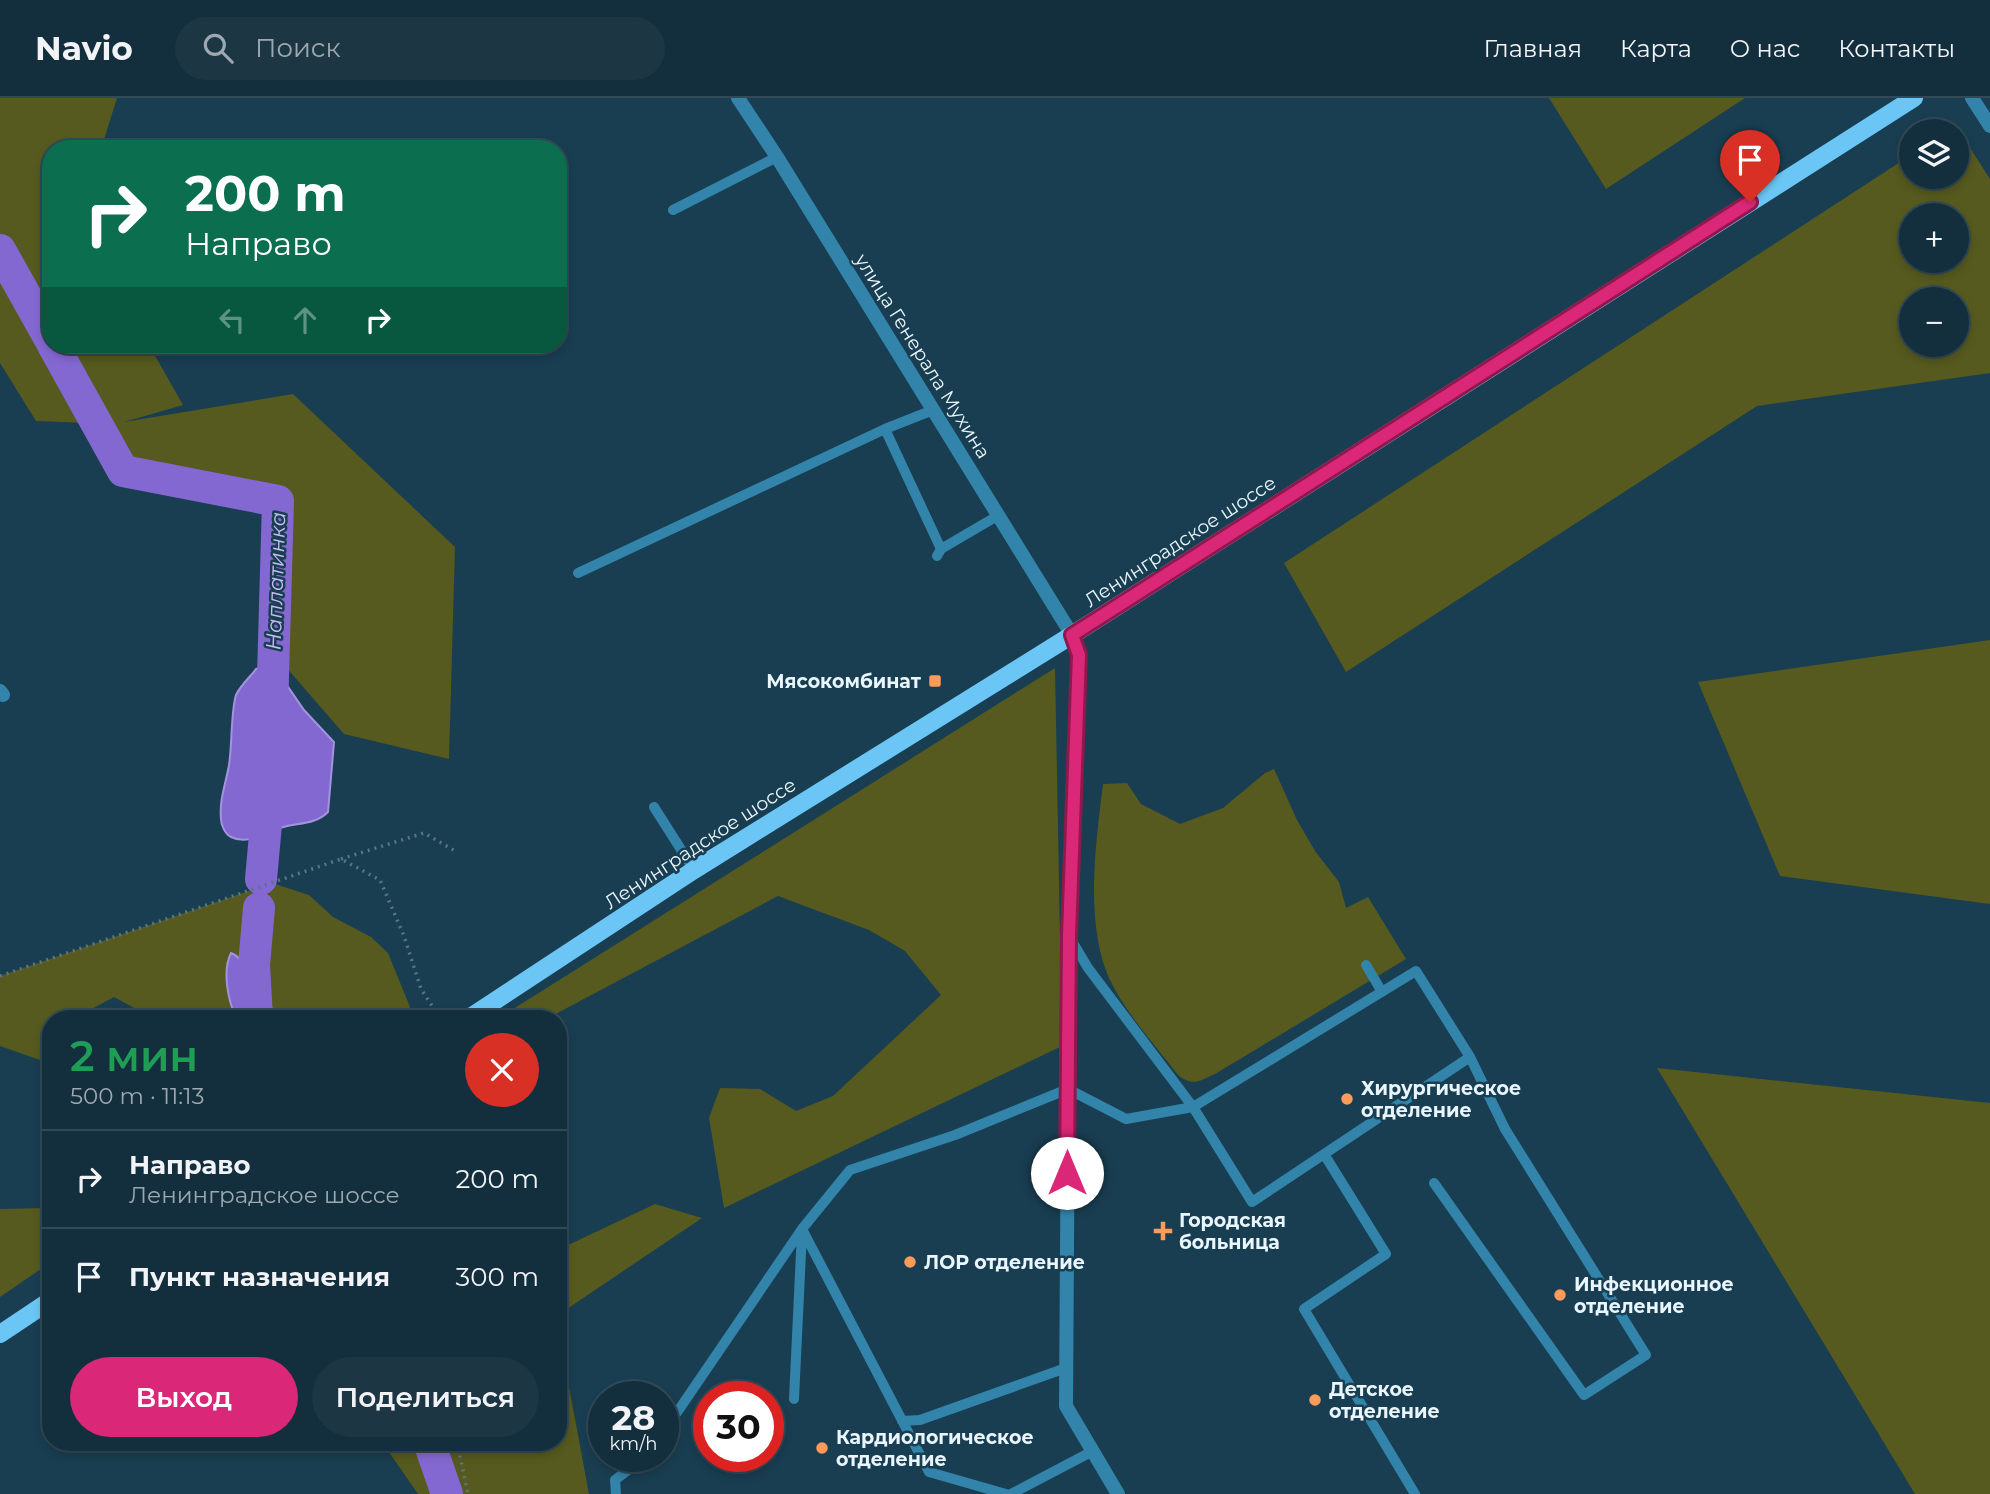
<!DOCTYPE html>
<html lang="ru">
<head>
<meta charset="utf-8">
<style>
  :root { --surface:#132e3d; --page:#1c3644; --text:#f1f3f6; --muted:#9da8b0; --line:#324a57; --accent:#db2777 }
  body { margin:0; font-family:Montserrat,sans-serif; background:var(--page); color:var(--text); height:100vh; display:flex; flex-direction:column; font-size:26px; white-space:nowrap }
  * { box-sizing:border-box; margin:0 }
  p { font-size:23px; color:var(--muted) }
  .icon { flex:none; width:38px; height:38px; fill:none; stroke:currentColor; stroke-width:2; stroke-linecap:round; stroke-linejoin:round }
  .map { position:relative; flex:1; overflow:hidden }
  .details { position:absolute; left:42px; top:912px; width:525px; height:441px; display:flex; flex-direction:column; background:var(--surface); border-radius:28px; box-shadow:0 4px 10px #0003,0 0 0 2px var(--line) }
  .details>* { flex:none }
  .banner { position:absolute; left:42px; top:42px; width:525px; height:214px; border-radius:28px; box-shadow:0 4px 10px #0003,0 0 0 2px var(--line); background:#0b6e4f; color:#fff; overflow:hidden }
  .fabs { position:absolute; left:1899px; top:21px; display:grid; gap:14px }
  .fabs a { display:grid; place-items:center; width:70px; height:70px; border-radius:50%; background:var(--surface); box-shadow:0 4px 10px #0003,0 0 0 2px var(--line); font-size:35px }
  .speed { position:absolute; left:588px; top:1283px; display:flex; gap:14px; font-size:35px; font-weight:700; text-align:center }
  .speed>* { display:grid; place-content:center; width:91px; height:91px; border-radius:50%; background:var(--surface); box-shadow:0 4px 10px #0003,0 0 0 2px var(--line); line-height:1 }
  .speed small { font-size:18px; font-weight:400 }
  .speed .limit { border:10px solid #d22; background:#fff; color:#111 }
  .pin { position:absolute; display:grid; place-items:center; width:60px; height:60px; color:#fff; margin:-72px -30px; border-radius:50% 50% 50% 0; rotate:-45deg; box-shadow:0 0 7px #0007 }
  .pin .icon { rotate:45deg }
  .me { position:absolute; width:77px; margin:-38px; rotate:0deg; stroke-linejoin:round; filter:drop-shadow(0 0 5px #0008) }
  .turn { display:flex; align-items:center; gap:24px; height:147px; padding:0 28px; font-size:32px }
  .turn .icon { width:91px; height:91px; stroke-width:2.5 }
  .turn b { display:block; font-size:49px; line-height:60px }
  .lanes { display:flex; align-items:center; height:66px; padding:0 28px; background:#0003; justify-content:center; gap:35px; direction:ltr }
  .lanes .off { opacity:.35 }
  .round { display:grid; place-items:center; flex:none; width:74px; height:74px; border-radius:37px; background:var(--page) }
  .overview { display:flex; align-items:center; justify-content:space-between; height:119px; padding:0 28px }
  h1 { font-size:42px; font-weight:600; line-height:52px; color:#1e9e55 }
  .cta { display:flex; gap:14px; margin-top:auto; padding:14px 28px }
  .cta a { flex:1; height:80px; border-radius:42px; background:var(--accent); color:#fff; font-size:28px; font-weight:600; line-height:80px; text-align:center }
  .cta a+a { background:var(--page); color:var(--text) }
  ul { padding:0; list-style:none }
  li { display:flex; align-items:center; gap:21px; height:98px; padding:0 28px; border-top:2px solid var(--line) }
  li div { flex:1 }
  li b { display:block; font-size:26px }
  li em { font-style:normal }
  header { display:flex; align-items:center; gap:42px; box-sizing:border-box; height:98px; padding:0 35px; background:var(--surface); border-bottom:2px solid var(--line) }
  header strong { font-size:33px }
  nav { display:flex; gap:38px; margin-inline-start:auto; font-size:24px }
  .search { width:490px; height:63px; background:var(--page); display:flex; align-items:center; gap:18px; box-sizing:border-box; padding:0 24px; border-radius:38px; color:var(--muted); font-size:26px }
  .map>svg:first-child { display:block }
  .green { fill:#565a1e; fill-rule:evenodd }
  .water { fill:#8468d2; stroke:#a393df; stroke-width:2 }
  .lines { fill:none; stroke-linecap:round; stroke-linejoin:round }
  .river { stroke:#8468d2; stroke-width:32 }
  .path { stroke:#597685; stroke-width:3.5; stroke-dasharray:2 5; stroke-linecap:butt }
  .service { stroke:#3384ab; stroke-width:10 }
  .minor { stroke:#3384ab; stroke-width:14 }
  .tertiary { stroke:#3384ab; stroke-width:14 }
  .primary { stroke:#6bc6f6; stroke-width:18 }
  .route-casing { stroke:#8e194d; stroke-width:18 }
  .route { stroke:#db2777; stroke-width:12 }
  .poi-dot { fill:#fe9b58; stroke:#193e51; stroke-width:2.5 }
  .labels { text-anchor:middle; stroke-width:5; stroke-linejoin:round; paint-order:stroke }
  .street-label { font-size:19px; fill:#eaf6fd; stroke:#193e51 }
  .poi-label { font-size:19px; font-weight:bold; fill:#eaf6fd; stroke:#193e51; text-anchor:start }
  .water-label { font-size:21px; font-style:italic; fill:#c6bcf1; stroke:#193e51 }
</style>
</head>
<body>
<header>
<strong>Navio</strong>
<div class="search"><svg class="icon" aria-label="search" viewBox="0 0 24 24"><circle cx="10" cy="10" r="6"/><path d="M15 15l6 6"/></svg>Поиск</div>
<nav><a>Главная</a><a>Карта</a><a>О нас</a><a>Контакты</a></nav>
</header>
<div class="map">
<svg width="1990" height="1396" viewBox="0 0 1990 1396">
  <rect width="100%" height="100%" fill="#193e51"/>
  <path class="green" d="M0 0H117L101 51H51V247H149L183 307 124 324 293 296 455 449 449 661 344 636 285 568 291 403 132 361 114 326 36 323 0 265Z
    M1549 0H1745L1606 91Z
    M1956 28 1990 81V275L1757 308 1346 574 1284 465 1911 57V79H1956V33H1948ZM1911 117H1956V163H1911ZM1911 201H1956V247H1911Z
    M1990 542V806L1780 778 1698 584Z
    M1055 570 1062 948 724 1110 709 1020 720 990 760 991 796 1013 833 998 941 897 905 853 869 832 778 798 548 920H499Z
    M1274 671 1297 722 1315 753 1339 784 1346 810 1368 799 1406 861 1215 976C1199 983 1193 989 1178 977 1155 947 1117 905 1105 870 1086 814 1096 743 1103 686L1127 685 1141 706 1180 726 1223 710 1265 675Z
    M272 785 309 797 333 819 371 839 388 855 410 909 406 920H142L138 912 114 899 86 914 81 920H51V956L43 963 0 948V878Z
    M1657 970 1990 1005V1396H1915Z
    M51 1106V1164L0 1199V1111L47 1110Z
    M655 1106 702 1120 558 1217V1144L564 1149Z
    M558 1230 589 1396H418L382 1344H558Z"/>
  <path class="water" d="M264 569 272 571 284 583 304 612 334 644 328 714C314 728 295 724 277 731 263 736 247 747 231 739 225 736 221 727 221 721 219 702 226 685 229 667 232 650 231 611 236 597 240 588 250 579 256 571Z
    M231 855C247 861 271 904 275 920H236C228 902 222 873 231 855Z"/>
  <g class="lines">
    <path class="river" d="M0 152 51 243
      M53 247 123 373 278 403 272 613
      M261 781 269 693
      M257 920 254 867 259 810
      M429 1344 447 1396"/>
    <path class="path" d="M341 761 424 735 457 754
      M0 878 341 761 380 782 404 838 421 891 440 920
      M457 1344 468 1396"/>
    <path class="service" d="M673 112 777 59
      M885 331 941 451
      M937 458 941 451 999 417
      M578 475 885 331 933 312
      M654 709 694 772
      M1366 867 1382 894
      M1324 1056 1386 1156 1304 1211 1415 1396
      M1434 1085 1584 1297 1646 1257 1505 1031 1470 959 1416 873 1193 1009 1252 1104 1470 959
      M802 1131 929 1374 1006 1396
      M794 1301 802 1134
      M902 1323 920 1322 1066 1270
      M663 1335 802 1131 850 1072 955 1037 1068 991 1126 1021 1193 1009 1088 870 1069 838
      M616 1396 615 1382 646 1358
      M1011 1396 1091 1354"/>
    <path class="minor" d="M738 0 777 59 1072 537 1079 557 1069 838 1066 1308 1118 1396
      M0 593 3 597"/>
    <path class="tertiary" d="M1972 0 1990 28"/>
    <path class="primary" d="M469 920 694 772 1072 537 1914 0
      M0 1236 51 1202"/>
  </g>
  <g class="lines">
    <g class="route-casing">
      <path id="route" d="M1067 1075 1069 838 1079 557 1072 537 1750 104"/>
    </g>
    <use href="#route" class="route"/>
  </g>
  <g class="poi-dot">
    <rect x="928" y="576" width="14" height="14" rx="3.5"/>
    <circle cx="1347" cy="1001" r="7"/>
    <path d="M1159.5 1122.5h7v7h7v7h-7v7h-7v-7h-7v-7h7z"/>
    <circle cx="910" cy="1164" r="7"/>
    <circle cx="1560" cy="1197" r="7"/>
    <circle cx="1315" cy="1302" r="7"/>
    <circle cx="822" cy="1350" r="7"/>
  </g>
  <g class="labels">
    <g class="street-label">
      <text transform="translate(923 258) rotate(58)" y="7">улица Генерала Мухина</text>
      <text transform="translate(1180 443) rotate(-33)" y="7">Ленинградское шоссе</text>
      <text transform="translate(700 745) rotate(-33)" y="7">Ленинградское шоссе</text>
    </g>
    <g class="poi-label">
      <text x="921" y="590" text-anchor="end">Мясокомбинат</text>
      <text x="1361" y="997">Хирургическое<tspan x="1361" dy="22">отделение</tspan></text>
      <text x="1179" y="1129">Городская<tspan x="1179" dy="22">больница</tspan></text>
      <text x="924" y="1171">ЛОР отделение</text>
      <text x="1574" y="1193">Инфекционное<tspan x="1574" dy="22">отделение</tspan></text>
      <text x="1329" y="1298">Детское<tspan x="1329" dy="22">отделение</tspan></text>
      <text x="836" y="1346">Кардиологическое<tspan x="836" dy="22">отделение</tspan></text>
    </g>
    <g class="water-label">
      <text transform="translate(276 483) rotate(-88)" y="7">Наплатинка</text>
    </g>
  </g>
</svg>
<div class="fabs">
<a><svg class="icon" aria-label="layers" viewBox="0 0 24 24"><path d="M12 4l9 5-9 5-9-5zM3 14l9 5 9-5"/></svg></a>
<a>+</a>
<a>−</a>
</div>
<div class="speed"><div>28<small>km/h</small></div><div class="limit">30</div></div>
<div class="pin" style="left:1750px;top:104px;background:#d93025"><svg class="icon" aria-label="arrive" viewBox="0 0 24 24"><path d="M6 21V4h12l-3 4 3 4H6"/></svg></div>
<svg class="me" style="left:1067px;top:1075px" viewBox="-20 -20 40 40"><circle r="19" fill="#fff"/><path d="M0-13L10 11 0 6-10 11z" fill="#db2777"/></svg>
<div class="banner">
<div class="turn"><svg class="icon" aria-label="right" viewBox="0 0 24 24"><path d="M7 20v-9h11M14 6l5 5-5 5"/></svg><div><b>200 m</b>Направо</div></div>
<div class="lanes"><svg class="icon off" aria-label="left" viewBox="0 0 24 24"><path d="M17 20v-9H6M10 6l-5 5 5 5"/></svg><svg class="icon off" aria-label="ahead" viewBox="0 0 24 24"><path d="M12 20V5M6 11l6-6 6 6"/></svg><svg class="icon" aria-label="right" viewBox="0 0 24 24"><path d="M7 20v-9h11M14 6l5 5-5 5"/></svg></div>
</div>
<section class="details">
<div class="overview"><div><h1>2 мин</h1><p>500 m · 11:13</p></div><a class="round" style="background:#d93025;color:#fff"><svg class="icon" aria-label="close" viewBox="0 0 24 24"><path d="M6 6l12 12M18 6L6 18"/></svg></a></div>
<ul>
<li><svg class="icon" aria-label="right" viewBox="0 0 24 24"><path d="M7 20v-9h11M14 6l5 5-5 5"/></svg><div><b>Направо</b><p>Ленинградское шоссе</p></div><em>200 m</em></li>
<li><svg class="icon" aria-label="arrive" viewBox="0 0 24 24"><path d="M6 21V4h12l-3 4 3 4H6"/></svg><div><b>Пункт назначения</b></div><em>300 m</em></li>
</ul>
<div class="cta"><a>Выход</a><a>Поделиться</a></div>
</section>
</div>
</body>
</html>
